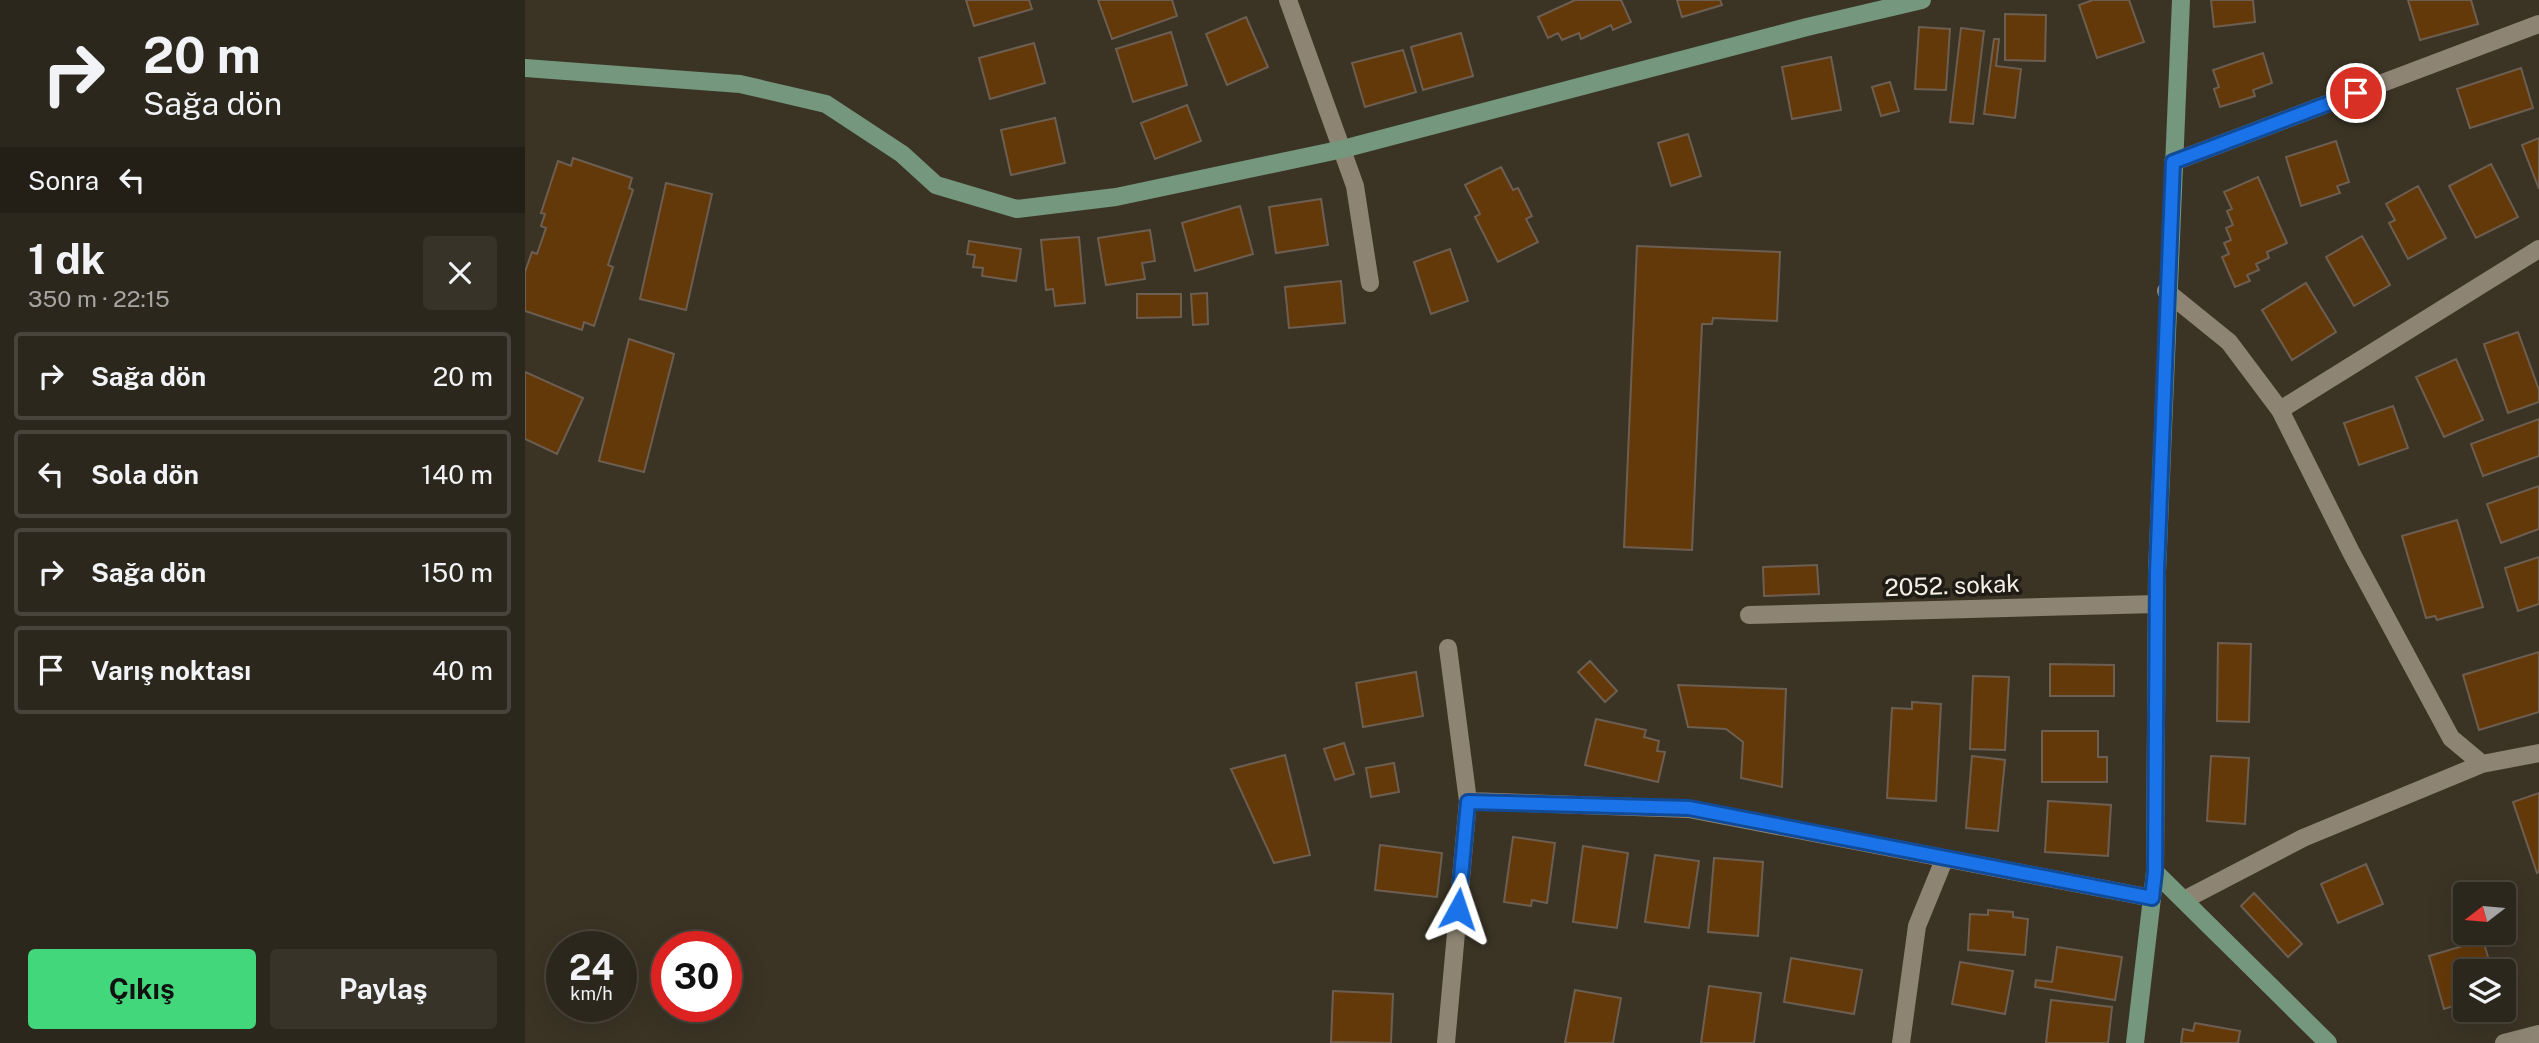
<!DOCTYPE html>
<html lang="tr">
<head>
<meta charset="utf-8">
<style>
  :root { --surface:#2c271c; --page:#383329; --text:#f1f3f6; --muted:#a6a5a3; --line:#48443b; --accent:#43d77b }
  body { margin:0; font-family:"Public Sans",sans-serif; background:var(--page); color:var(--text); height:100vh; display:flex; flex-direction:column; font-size:26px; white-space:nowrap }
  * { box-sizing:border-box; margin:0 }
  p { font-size:23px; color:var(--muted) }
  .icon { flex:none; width:38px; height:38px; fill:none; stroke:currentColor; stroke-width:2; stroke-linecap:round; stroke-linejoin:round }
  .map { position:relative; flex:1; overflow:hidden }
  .sheet { display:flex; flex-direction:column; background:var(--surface); width:525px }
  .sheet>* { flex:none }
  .hud { background:#2c271c; color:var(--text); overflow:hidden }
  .needle { width:46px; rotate:254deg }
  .controls { position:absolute; left:1928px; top:882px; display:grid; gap:14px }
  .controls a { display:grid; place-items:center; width:63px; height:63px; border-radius:7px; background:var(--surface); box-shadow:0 7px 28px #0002,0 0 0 2px var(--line); font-size:35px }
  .speed { position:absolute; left:21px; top:931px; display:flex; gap:14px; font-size:35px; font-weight:700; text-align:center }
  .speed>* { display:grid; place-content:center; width:91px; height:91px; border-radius:50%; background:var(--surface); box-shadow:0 7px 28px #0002,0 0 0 2px var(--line); line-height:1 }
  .speed small { font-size:18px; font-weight:400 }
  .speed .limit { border:10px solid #d22; background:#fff; color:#111 }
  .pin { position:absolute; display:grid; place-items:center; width:60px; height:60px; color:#fff; margin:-30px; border:4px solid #fff; border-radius:50%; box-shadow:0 2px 7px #0007 }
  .me { position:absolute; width:77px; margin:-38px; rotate:5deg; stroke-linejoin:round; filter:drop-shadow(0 0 5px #0008) }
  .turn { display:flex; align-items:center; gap:24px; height:147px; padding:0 28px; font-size:32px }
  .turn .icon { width:91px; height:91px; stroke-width:2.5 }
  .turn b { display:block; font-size:49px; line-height:60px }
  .then { display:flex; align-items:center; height:66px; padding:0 28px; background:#0003; gap:14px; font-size:26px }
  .round { display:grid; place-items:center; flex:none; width:74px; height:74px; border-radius:7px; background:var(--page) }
  .head { display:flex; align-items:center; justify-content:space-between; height:119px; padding:0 28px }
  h1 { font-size:42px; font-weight:700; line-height:52px }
  .button { display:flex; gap:14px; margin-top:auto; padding:14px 28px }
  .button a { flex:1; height:80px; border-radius:7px; background:var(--accent); color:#111; font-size:28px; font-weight:700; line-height:80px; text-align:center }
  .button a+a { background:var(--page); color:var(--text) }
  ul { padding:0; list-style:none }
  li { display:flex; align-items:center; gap:21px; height:88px; margin:0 14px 10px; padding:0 14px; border:4px solid var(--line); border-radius:7px }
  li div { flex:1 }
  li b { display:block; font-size:26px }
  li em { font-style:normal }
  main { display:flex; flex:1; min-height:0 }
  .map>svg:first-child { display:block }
  .building { fill:#643909; stroke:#6d5e52; stroke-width:2 }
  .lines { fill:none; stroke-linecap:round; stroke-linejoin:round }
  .street { stroke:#8d8473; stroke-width:18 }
  .secondary { stroke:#74977d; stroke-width:18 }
  .route-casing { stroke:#114b97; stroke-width:18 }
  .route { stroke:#1a73e8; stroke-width:12 }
  .labels { text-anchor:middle; stroke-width:7; stroke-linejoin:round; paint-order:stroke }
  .street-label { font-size:24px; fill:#f4f0e6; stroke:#1f1c15 }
</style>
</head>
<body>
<main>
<section class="sheet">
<div class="hud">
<div class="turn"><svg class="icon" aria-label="right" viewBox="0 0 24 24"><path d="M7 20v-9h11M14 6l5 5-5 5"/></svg><div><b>20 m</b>Sağa dön</div></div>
<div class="then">Sonra<svg class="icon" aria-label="left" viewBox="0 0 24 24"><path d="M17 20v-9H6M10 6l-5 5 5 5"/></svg></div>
</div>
<div class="head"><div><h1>1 dk</h1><p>350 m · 22:15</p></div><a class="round"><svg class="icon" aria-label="close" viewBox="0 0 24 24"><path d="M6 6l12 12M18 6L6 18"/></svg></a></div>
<ul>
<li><svg class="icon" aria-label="right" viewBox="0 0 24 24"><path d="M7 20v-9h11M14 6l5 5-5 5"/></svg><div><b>Sağa dön</b></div><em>20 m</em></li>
<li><svg class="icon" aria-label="left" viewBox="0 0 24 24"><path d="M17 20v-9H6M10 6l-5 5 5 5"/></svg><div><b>Sola dön</b></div><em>140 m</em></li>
<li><svg class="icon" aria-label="right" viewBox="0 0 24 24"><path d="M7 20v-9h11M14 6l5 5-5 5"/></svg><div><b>Sağa dön</b></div><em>150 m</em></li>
<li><svg class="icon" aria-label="arrive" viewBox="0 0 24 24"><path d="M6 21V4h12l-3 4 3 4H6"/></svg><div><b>Varış noktası</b></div><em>40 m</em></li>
</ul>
<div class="button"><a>Çıkış</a><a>Paylaş</a></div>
</section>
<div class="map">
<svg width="2014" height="1043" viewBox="0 0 2014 1043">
  <rect width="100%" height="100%" fill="#3b3425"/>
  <path class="building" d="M441 0H504L507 9 449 26Z
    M573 0H647L652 16 587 39Z
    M1050 0H1096L1106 22 1088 30 1086 25 1056 39 1054 33 1037 40 1033 33 1023 38 1013 17Z
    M1152 0H1195L1197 5 1157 17Z
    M1568 0H1604L1619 42 1572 58 1554 5Z
    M1686 0H1728L1730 22 1689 27Z
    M1883 0H1946L1953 24 1895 40Z
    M1480 14 1521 15 1520 61 1480 60Z
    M721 17 743 67 702 85 681 34Z
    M1394 27 1425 29 1421 90 1390 89Z
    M1436 28 1459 31 1448 124 1425 122Z
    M646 32 662 85 608 102 591 49Z
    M936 33 948 76 898 90 886 47Z
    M1469 39H1474L1471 66 1496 69 1490 118 1459 114Z
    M509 43 520 83 465 99 454 58Z
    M878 50 891 92 840 107 827 63Z
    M1738 53 1747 83 1728 90 1730 96 1695 107 1689 89 1694 87 1688 70Z
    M1306 57 1316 110 1267 119 1257 67Z
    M1996 68 2008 108 1945 128 1932 89Z
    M1365 82 1374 111 1356 116 1347 87Z
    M662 105 676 141 630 159 616 123Z
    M530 118 540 163 486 175 476 130Z
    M1163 134 1176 176 1146 186 1133 143Z
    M2014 138V189L1997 145Z
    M1811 141 1824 182 1812 186 1815 193 1776 206 1761 157Z
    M48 158 107 178 104 188 108 190 83 265 88 267 69 326 59 322 57 330 0 311V272L7 252 12 254 21 228 16 226 20 214 16 213 33 161 46 166Z
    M1966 164 1993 217 1951 238 1924 186Z
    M976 167 988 190 993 188 1007 216 1001 219 1013 242 973 262 950 217 955 214 940 185Z
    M1733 177 1762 243 1742 252 1744 258 1731 264 1734 270 1722 275 1725 281 1710 287 1697 257 1704 254 1699 243 1706 240 1701 228 1708 225 1702 211 1707 209 1699 192Z
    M141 183 187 194 161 310 115 299Z
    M1893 186 1921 238 1883 259 1864 223 1870 220 1861 204Z
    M796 199 803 245 751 253 744 207Z
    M715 206 728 254 670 271 657 223Z
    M625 230 630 261 617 263 620 279 581 285 573 238Z
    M1837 236 1865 285 1829 306 1801 257Z
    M554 237 560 303 530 306 528 289 521 290 516 240Z
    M444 241 496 249 491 281 457 276 458 268 448 267 450 255 442 254Z
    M1112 246 1255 252 1252 321 1188 318 1187 324H1177L1167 550 1099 547Z
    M925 249 943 301 906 314 889 262Z
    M816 281 820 323 764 328 760 287Z
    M1781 283 1811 332 1767 360 1737 310Z
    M682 293 683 324 668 325 666 294Z
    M612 294H656V317L612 318Z
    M1993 332 2014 390V402L1983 413 1959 344Z
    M104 339 149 354 119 472 74 461Z
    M1931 359 1958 420 1919 437 1891 377Z
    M0 372 58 398 32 454 0 439Z
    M1868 406 1883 448 1834 465 1819 423Z
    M2014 419V456L1958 476 1946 444Z
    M2014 486V529L1976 543 1962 504Z
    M1932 520 1958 607 1912 620 1910 616 1901 618 1877 536Z
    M2014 557V604L1993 611 1980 568Z
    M1292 565 1294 594 1239 596 1238 567Z
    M1693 643 1726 644 1724 722 1692 721Z
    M2014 652V712L1954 730 1938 675Z
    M1065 661 1092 691 1080 702 1053 672Z
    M1525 664 1589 665V696H1525Z
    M891 672 898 716 838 727 831 683Z
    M1448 676 1484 677 1480 750 1445 749Z
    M1153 685 1261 689 1257 787 1216 778 1218 742 1201 729 1163 727Z
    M1387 702 1416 704 1411 801 1362 798 1367 708 1387 709Z
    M1071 719 1121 730 1119 737 1134 741 1132 751 1140 752 1133 782 1060 765Z
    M1517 731H1573V757H1582V782H1517Z
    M819 743 829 774 810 780 799 749Z
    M760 755 785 855 749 863 706 769Z
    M1447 756 1480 760 1473 831 1441 828Z
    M1686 756 1724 758 1720 824 1682 821Z
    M869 763 874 792 846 797 841 768Z
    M2014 793V872L2012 873 1988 802Z
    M1523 801 1586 805 1583 856 1520 852Z
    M988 837 1030 843 1022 903 1007 900 1006 906 979 902Z
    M855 845 917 853 912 897 850 890Z
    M1058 846 1103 853 1092 928 1048 922Z
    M1130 855 1174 861 1164 928 1120 922Z
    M1189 858 1238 862 1233 936 1183 932Z
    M1841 864 1858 904 1813 923 1796 884Z
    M1729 893 1777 944 1763 957 1716 906Z
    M1463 910 1488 912V917L1503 919 1500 955 1443 950 1445 914 1463 915Z
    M1958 940 1967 971H1941V1002L1919 1009 1904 956Z
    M1532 947 1597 957 1590 1000 1510 987 1511 980 1527 982Z
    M1266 958 1337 970 1329 1014 1259 1002Z
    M1435 962 1488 971 1480 1014 1427 1004Z
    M1184 986 1236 993 1229 1043H1176Z
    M1050 990 1096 998 1088 1043H1040Z
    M808 991 868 994 866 1043 806 1042Z
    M1526 1000 1587 1007 1583 1043H1521Z
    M1670 1023 1715 1031 1713 1043H1656L1658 1029 1668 1031Z"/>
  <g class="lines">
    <path class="street" d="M763 0 830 186 845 283
      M1648 162 2014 24
      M1641 291 1704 342 1755 410 1826 552 1926 738 1957 764
      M1755 410 2014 249
      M1224 615 1632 604
      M943 801 1164 809 1627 898
      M1659 900 1778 838 1957 764 2014 753
      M921 1043 943 801 923 648
      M1376 1043 1392 926 1419 860
      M1979 1043 2014 1034"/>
    <path class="secondary" d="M0 68 215 84 301 104 377 154 411 185 492 209 591 197 818 149 1282 27 1397 0
      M1630 872 1803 1043
      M1610 1043 1630 872 1632 572 1656 0"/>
  </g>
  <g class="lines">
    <g class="route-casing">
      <path id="route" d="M933 909 943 802 1164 808 1627 898 1630 872 1632 572 1648 162 1831 93"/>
    </g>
    <use href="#route" class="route"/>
  </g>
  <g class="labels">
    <g class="street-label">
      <text transform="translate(1427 586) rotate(-2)" y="8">2052. sokak</text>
    </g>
  </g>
</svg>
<div class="controls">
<a><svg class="needle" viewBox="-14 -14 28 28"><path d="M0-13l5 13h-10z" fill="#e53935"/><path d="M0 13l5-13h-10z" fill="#a6a5a3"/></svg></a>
<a><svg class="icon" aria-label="layers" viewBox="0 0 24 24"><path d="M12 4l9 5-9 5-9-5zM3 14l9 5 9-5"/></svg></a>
</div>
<div class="speed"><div>24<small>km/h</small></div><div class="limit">30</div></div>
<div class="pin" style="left:1831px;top:93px;background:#d93025"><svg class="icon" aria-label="arrive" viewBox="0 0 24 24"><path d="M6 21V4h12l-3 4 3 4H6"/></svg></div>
<svg class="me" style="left:933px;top:909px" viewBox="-20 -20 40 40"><path d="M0-17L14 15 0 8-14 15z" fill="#1a73e8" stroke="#fff" stroke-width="4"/></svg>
</div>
</main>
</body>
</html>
